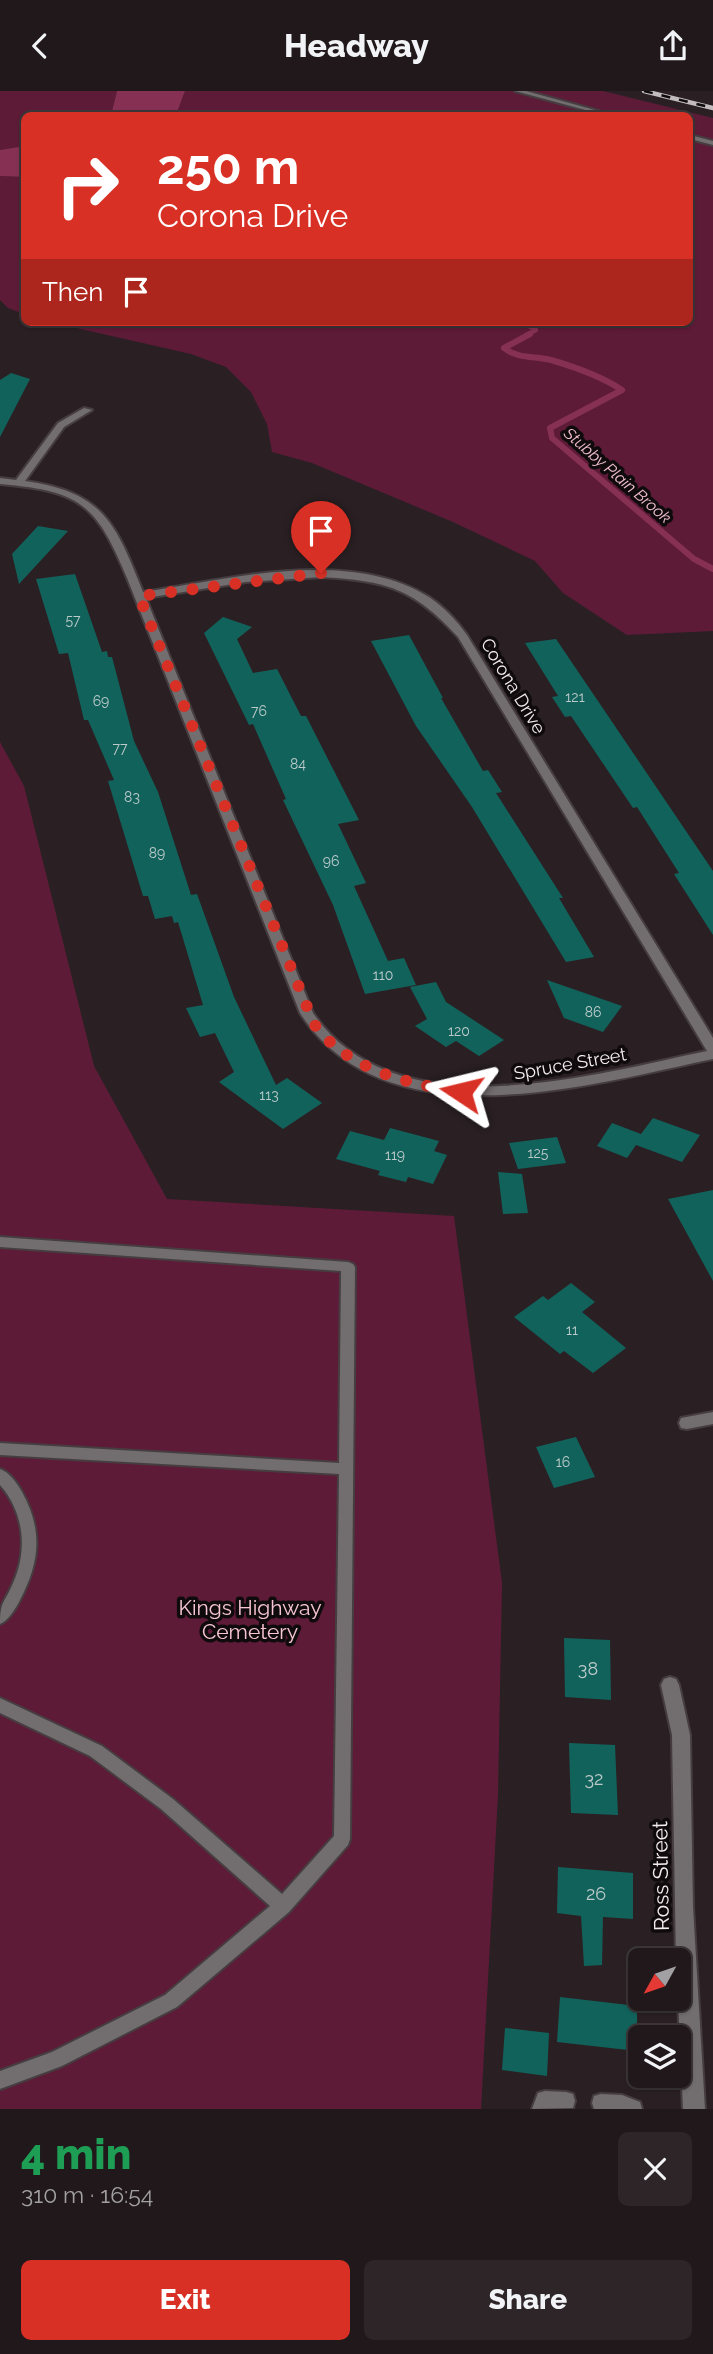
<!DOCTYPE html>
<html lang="en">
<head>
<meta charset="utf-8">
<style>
  :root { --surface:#20181a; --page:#2d2527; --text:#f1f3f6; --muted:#a2a0a2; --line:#3d3739; --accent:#d93025 }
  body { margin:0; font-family:Raleway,sans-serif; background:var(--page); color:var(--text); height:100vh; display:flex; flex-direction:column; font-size:26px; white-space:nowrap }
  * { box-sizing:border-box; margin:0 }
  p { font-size:23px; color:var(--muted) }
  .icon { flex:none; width:38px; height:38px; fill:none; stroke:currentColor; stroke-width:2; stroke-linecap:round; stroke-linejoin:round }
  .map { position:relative; height:2018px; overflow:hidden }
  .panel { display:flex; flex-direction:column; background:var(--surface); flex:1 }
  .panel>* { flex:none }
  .guide { position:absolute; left:21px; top:21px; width:672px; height:214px; border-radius:10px; box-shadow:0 2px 5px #0004,0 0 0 2px var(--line); background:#d93025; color:#fff; overflow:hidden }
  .needle { width:46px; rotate:230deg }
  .controls { position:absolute; left:628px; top:1857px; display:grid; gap:14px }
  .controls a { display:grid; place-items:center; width:63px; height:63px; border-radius:10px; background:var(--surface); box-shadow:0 2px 5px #0004,0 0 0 2px var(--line); font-size:35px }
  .pin { position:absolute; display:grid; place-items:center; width:60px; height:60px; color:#fff; margin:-72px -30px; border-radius:50% 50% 50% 0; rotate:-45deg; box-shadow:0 0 7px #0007 }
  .pin .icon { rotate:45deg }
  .me { position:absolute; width:77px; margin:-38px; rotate:280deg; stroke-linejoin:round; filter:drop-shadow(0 0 5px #0008) }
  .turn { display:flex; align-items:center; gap:24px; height:147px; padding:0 21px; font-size:32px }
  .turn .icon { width:91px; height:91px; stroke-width:2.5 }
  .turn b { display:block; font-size:49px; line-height:60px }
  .then { display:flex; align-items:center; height:66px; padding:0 21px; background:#0003; gap:14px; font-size:26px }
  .round { display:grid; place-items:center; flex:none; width:74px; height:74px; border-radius:10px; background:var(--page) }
  .headline { display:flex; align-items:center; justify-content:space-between; height:119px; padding:0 21px }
  h1 { font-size:42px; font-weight:800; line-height:52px; color:#1e9e55 }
  .button { display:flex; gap:14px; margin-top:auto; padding:14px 21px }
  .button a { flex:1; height:80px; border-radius:10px; background:var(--accent); color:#fff; font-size:28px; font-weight:800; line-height:80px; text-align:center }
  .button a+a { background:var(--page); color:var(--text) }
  header { display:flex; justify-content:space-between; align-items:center; height:91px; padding:0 21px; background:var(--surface); font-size:32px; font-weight:800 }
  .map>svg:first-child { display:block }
  .green { fill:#5e1b38 }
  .water { fill:#863154 }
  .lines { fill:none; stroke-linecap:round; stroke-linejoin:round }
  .stream-far1 { stroke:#863154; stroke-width:4.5 }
  .stream { stroke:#863154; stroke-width:6 }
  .building { fill:#12625c }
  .lane-casing { stroke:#463d40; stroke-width:4 }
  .street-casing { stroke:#463d40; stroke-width:4 }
  .lane { fill:#726d6e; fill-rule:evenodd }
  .street { fill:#726d6e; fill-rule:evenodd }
  .rail-casing { stroke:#c3bcbe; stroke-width:4.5 }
  .rail { stroke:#0f0b0c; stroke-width:2.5; stroke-dasharray:9; stroke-linecap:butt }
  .route { stroke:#d93025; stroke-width:12; stroke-dasharray:0 21.6 }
  .labels { text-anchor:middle; stroke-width:7; stroke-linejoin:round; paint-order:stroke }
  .number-label { font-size:14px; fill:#bccaca }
  .far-water-label { font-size:16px; font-style:italic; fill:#f2c0d0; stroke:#0f0b0c }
  .street-label { font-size:18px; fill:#f4edef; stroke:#0f0b0c }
  .near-number-label { font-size:18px; fill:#bccaca }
  .near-park-label { font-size:21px; fill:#f7c5d4; stroke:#0f0b0c }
  .near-street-label { font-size:21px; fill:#f4edef; stroke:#0f0b0c }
</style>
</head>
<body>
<header><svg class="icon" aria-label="back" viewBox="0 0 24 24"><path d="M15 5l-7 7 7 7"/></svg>Headway<svg class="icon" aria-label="share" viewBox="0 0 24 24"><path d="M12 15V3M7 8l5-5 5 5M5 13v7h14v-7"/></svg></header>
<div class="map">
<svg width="713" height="2018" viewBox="0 0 713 2018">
  <rect width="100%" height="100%" fill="#2a2023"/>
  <path class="green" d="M0 0H117L111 24H24V55L0 59Z
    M185 0H603L713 27V540L627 544 563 502 535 470 453 431 312 372 272 361 267 333 251 301 226 276 191 263 50 231H623L624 238 625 231H690V24H176Z
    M0 85 24 86V223L8 217 0 209Z
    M0 651 24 695 94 975 167 1108 454 1125 502 1492 498 1703 481 2018H0Z"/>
  <path class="water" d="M117 0H185L176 24H111Z
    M24 55V86L0 85V59Z"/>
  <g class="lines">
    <path class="stream-far1" d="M522 231 536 239 526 244"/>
    <path class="stream" d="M530 243 504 257C518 268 534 265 551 269 575 276 601 285 622 299L550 337 552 347 694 468 713 478"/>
  </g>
  <path class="building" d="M11 282 30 288 0 346V289Z
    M38 435 68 440 19 493 12 463Z
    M75 483 102 561 107 560 108 566H112L134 650 158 701 191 804 197 803 234 906 276 994 287 987 322 1012 283 1038 219 991 234 981 215 942 200 946 186 917 203 914 178 831 174 832 172 825 155 828 148 805H143L108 690 114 689 88 629H84L68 562 59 563 36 488Z
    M223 526 252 536 237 548 253 582 277 578 301 625H306L359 729 338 733 366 792 354 795 388 870 404 867 416 894 365 903 333 814 283 709 286 708 253 633 249 634 204 542Z
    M409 544 443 607H441L483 680 488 679 502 701 496 702 563 807H559L594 866 566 871 472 716 416 635 371 550Z
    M556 548 713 780V844L674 783 679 782 637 716 633 717 571 625 565 626 552 606 558 605 525 552Z
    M547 889 622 915 603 941 564 927Z
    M436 891 446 911 504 949 479 965 456 950 446 956 415 935 427 928 410 896Z
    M653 1027 700 1044 682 1071 636 1054 627 1067 597 1055 612 1032 641 1043Z
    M390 1037 439 1050 434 1060 447 1064 433 1093 408 1086 406 1091 378 1084 380 1080 336 1068 350 1040 384 1049Z
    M557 1046 566 1072 518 1078 509 1052Z
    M498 1081 522 1083 528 1122 503 1123Z
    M713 1099V1190L668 1108Z
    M571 1192 595 1211 582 1221 626 1257 593 1282 564 1260 560 1263 514 1226 543 1205 548 1209Z
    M576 1346 595 1386 554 1397 536 1356Z
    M564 1547 610 1549 611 1609 565 1606Z
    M569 1652 615 1654 618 1724 571 1722Z
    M558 1776 633 1782V1828L603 1826 602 1874 584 1875 581 1825 557 1822Z
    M560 1906 637 1915V1960L557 1951Z
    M505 1937 549 1942 547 1985 502 1979Z"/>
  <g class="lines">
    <g class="lane-casing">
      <path id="lane" d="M0 1146 348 1171 353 1173 355 1176 350 1748 348 1754 289 1821 177 1916 62 1975 0 1998V1980L52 1961 165 1904 270 1815 161 1718 90 1665 0 1622V1607L102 1655 173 1708 282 1803 334 1745 339 1383 0 1364V1352L339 1372 341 1180 0 1156Z
        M0 1378C9 1381 17 1392 22 1401 43 1439 40 1471 20 1509 16 1517 9 1529 0 1533 0 1509 5 1512 13 1492 28 1459 24 1421 0 1394Z
        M545 2000 566 2001 573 2003 575 2010 573 2017 532 2018 538 2002Z
        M601 2003 622 2004 640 2011 642 2018H594L592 2012 594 2005Z"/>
    </g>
    <g class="street-casing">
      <path id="street" d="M515 0H526L613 24H604Z
        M690 44 713 50V54L690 48Z
        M84 317 92 319 64 336 25 390C104 401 116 433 143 501 230 488 349 456 429 506 444 516 457 530 467 544L713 947V968C589 994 385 1054 300 922L127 487C96 413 81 400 0 393V387L16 389 58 332ZM322 486C387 490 413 497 458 546L707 960C591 984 395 1042 313 922L146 507 246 491Z
        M713 1321V1333L687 1338 681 1337 679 1332 681 1327Z
        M670 1586 676 1588 679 1594 690 1644 693 1816 705 2018H683L678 1908 679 1869H676L672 1644 661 1594 664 1588Z"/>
    </g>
    <use href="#lane" class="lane"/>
    <use href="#street" class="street"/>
    <g class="rail-casing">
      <path id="rail" d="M644 0 713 17"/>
    </g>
    <use href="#rail" class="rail"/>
  </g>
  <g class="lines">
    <path class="route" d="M321 482 139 505 314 933C349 980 407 992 461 1001"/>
  </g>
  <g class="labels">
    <g class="number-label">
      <text x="73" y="534">57</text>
      <text x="575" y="611">121</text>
      <text x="101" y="615">69</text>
      <text x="259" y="625">76</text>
      <text x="120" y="662">77</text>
      <text x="298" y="678">84</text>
      <text x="132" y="711">83</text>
      <text x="157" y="767">89</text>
      <text x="331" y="775">96</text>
      <text x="383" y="889">110</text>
      <text x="593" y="926">86</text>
      <text x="459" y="945">120</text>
      <text x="269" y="1009">113</text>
      <text x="538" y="1067">125</text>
      <text x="395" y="1069">119</text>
      <text x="572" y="1244">11</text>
      <text x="563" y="1376">16</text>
    </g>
    <g class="far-water-label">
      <text transform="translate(618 384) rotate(41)" y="6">Stubby Plain Brook</text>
    </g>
    <g class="street-label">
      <text transform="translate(513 595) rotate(59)" y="6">Corona Drive</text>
      <text transform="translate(570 973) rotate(-10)" y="6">Spruce Street</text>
    </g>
    <g class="near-number-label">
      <text x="588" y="1584">38</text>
      <text x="594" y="1694">32</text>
      <text x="596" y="1809">26</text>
    </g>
    <g class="near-park-label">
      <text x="250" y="1524">Kings Highway<tspan x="250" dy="24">Cemetery</tspan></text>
    </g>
    <g class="near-street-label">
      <text transform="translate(661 1785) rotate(-91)" y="7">Ross Street</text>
    </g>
  </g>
</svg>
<div class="controls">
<a><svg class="needle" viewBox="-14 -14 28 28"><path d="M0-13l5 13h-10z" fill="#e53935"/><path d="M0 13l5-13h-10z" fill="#a2a0a2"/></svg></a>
<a><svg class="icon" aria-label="layers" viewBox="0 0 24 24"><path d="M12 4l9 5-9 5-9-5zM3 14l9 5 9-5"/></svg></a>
</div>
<div class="pin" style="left:321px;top:482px;background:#d93025"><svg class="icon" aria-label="arrive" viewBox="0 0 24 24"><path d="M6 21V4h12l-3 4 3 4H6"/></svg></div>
<svg class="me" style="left:461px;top:1001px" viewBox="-20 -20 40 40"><path d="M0-17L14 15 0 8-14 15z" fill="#d93025" stroke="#fff" stroke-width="4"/></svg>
<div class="guide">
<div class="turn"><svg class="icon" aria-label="right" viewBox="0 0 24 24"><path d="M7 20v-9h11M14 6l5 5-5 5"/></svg><div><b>250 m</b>Corona Drive</div></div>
<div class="then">Then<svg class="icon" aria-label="arrive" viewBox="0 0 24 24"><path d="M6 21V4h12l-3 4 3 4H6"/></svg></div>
</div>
</div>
<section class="panel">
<div class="headline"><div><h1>4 min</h1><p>310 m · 16:54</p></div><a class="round"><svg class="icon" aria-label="close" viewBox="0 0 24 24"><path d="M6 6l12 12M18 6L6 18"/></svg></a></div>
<div class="button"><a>Exit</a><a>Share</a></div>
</section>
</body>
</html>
